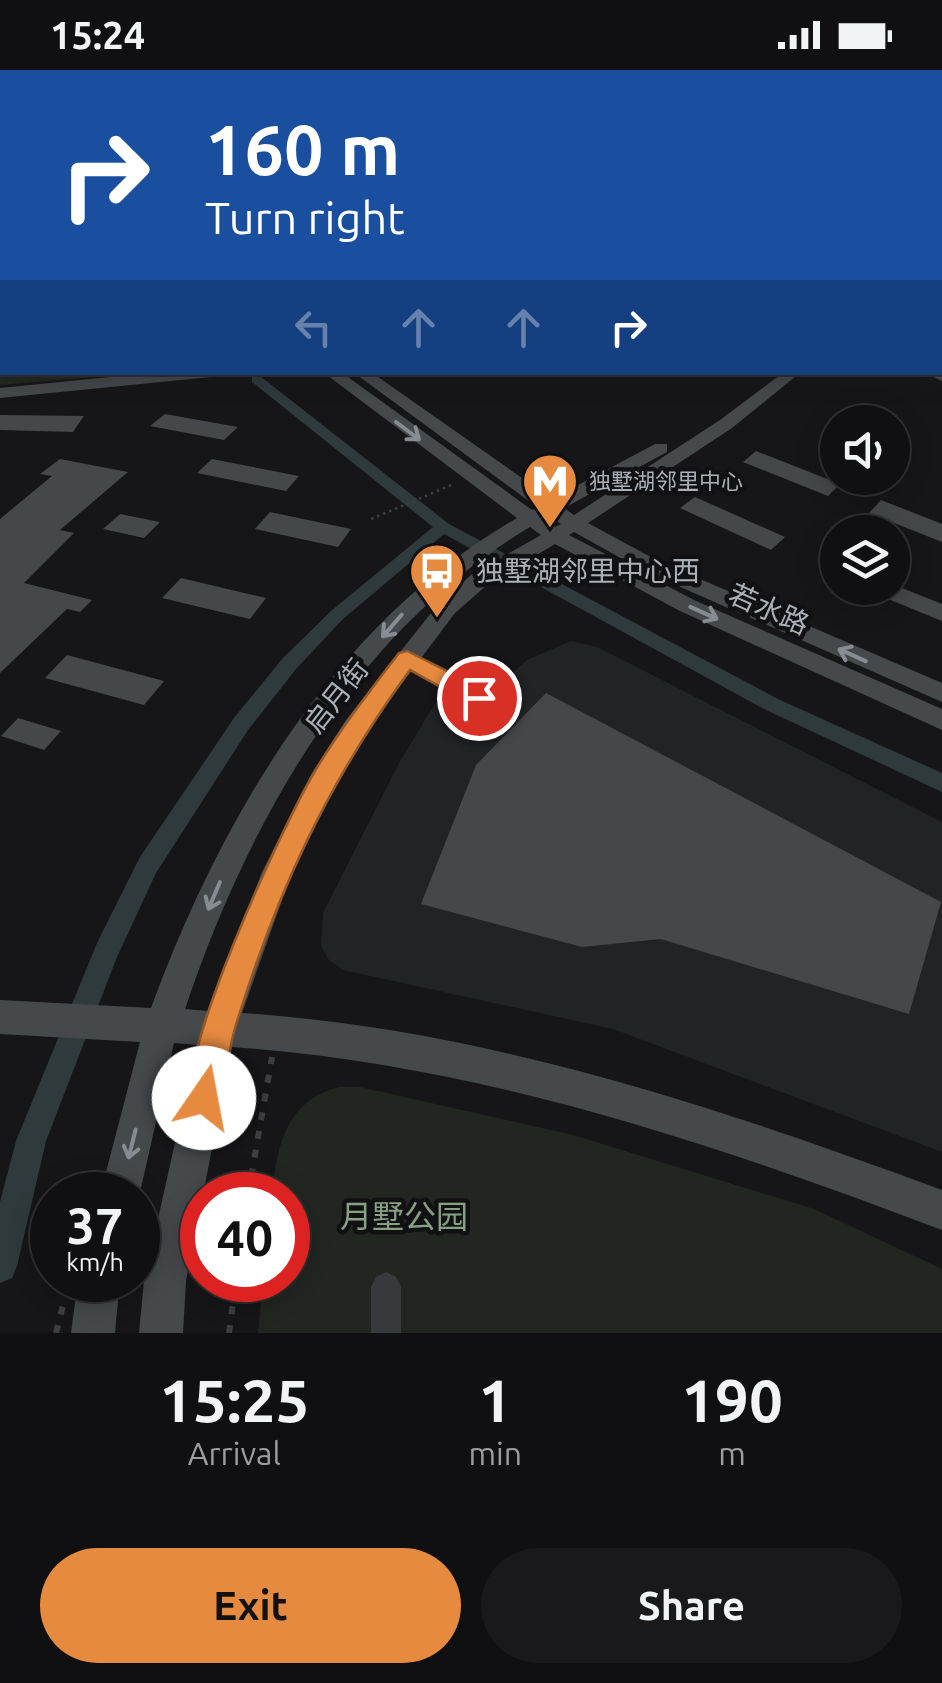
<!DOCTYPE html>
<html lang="en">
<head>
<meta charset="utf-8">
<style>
  :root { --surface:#101012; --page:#19191b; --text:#f1f3f6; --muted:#9c9d9f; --line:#303032; --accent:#e68a40 }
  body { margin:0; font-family:Ubuntu,"Noto Sans SC",sans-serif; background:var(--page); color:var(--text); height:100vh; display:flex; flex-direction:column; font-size:38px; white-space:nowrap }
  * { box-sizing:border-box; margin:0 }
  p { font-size:32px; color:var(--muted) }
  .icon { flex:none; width:55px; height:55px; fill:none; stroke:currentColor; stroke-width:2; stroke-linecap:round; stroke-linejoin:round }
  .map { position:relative; height:1263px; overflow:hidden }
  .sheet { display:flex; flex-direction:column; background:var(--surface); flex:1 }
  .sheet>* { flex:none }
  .guide { position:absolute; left:0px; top:0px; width:942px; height:305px; box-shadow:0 5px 25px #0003,0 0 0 2px var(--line); background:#1a4fa0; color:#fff; overflow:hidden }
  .controls { position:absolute; left:820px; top:335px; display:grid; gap:20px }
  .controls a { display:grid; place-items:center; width:90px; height:90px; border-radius:50%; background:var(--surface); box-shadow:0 5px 25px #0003,0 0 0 2px var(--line); font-size:50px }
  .speed { position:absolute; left:30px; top:1102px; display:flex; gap:20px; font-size:50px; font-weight:700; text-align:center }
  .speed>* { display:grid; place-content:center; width:130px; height:130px; border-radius:50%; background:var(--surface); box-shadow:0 5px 25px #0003,0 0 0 2px var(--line); line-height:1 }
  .speed small { font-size:25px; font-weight:400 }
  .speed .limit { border:15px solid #d22; background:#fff; color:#111 }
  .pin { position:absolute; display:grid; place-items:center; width:85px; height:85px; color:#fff; margin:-42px; border:5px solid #fff; border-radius:50%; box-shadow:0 2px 10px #0007 }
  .me { position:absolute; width:110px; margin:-55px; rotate:12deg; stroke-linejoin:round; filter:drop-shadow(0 0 8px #0008) }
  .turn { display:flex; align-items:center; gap:35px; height:210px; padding:0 40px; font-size:45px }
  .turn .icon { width:130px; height:130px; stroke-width:2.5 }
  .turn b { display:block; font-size:70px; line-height:85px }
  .lanes { display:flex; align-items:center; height:95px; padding:0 40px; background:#0003; justify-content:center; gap:50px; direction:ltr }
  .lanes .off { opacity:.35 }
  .eta { display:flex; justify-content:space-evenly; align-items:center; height:170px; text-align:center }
  .eta b { font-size:60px; font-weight:700; line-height:70px }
  .primary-button { display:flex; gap:20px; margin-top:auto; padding:20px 40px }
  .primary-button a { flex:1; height:115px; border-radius:60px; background:var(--accent); color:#111; font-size:40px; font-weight:700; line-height:115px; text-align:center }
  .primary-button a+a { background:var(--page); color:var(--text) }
  .status { display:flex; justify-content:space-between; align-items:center; height:70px; padding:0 50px; background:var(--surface); direction:ltr }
  .status svg { height:28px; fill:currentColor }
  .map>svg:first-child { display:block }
  .built { fill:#222325 }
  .green { fill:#212720 }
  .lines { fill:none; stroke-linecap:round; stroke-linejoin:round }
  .canal { fill:#2f3a3d; fill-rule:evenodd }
  .building { fill:#45474b }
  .path-far1 { stroke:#3d4043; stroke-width:2.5; stroke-dasharray:2.5 4; stroke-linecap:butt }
  .path { stroke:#3d4043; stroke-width:6; stroke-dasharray:8 11; stroke-linecap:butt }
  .lane { stroke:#37393d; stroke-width:9 }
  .street { fill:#37393d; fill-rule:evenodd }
  .secondary { fill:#45494c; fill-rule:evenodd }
  .oneway { stroke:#868c92 }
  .route { fill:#e68a40; stroke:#965a2a; stroke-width:2.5 }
  .labels { text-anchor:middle; stroke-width:9; stroke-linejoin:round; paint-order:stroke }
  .far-poi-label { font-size:22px; fill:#a9b0b7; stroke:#111113; text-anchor:start }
  .poi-label { font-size:28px; fill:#a9b0b7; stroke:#111113; text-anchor:start }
  .street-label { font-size:28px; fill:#a9b0b7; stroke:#111113 }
  .near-park-label { font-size:32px; fill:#86a181; stroke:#111113 }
</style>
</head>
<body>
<div class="status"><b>15:24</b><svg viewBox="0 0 49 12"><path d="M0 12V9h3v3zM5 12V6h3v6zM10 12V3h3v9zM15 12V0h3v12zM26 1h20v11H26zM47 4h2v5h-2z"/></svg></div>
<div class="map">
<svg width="942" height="1263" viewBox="0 0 942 1263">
  <rect width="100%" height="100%" fill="#161618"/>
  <path class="built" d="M571 571 597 577 942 752V1082L613 959 343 900 329 890 321 876 323 843 399 693 455 600 495 619 527 590Z"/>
  <path class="green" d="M0 249 2 302 142 303 0 315Z
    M339 1017H360L573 1065 814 1139 942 1199V1263H258L263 1210H288V1125H272C277 1077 285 1031 339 1017Z"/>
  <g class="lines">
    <path class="canal" d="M252 306H260L449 454 778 629 942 703V722L764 639 444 464 343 549 296 599 248 660 156 803 117 887 46 1071 17 1196 12 1208 0 1213V1132L16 1071 97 873 140 787 234 648 282 589 331 541 433 457 252 312Z"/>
  </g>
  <path class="building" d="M165 344 238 357 224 370 150 356Z
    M0 345 84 346 73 362 0 360Z
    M756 381 840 414 828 426 743 392Z
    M60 389 128 402 60 460 74 463 24 513 92 530 80 542 67 539 0 603V449L52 406 40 404Z
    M212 389 299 406 286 421 197 403Z
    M695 427 785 467 771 480 680 438Z
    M881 430 942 454V472L869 443Z
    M270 442 351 459 338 477 255 459Z
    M120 444 160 452 144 468 103 459Z
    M181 508 266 528 250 549 162 528Z
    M892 514 942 534V551L861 518H892Z
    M67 585 164 611 144 635 45 608Z
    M546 623 941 832 909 944 661 869 582 877 421 834 476 695Z
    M18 648 61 661 44 680 1 666Z"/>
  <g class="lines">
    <path class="path-far1" d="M371 449 454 414"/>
    <path class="path" d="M248 1125 272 987
      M56 1263 66 1224
      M229 1263 236 1210"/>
    <path class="lane" d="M409 590 479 628"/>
    <path class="street" d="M386 1202 396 1207 401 1217V1263H371V1217L376 1207Z"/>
    <path class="secondary" d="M940 177H942L940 185Z
      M942 301V311L923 302H940Z
      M160 302H218L211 307 0 328V318Z
      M323 302H341L532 440 537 437 353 302H371L552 429 655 374H667V382L564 438 574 445 720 350 784 302H801L732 358 588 453 658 491 942 613V632L644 501 574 462 569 465 696 531 942 639V660L680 541 555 474 487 515 455 543 364 664 333 717 288 813 242 943C484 959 715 1036 942 1120V1160C712 1073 479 994 232 977L186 1211 183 1263H139L144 1211 197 975 174 973 138 1131V1125H100L140 972 0 964V930L151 938C222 745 335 553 517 448ZM550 446 561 454 555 457 544 449ZM530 457 541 465 471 505 439 533 346 650 312 703 262 802 208 941 185 939C248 751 355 561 530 457Z
      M78 1210H120L115 1263H71Z"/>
  </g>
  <defs><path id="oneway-shaft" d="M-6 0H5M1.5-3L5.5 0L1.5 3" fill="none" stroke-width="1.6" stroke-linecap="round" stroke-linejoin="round" transform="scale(2.5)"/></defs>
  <g class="oneway">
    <use href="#oneway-shaft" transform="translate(408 361) rotate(37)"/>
    <use href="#oneway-shaft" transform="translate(704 543) rotate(24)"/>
    <use href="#oneway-shaft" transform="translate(392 556) rotate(131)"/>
    <use href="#oneway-shaft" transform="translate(852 585) rotate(-156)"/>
    <use href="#oneway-shaft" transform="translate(214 826) rotate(113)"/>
    <use href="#oneway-shaft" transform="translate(132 1074) rotate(104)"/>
  </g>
  <linearGradient id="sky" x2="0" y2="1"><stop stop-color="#0c0c0d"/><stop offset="0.45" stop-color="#363c48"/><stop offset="1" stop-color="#363c48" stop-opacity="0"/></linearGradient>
  <rect width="942" height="322" fill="url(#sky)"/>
  <path class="route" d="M407 581 487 621 490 628 487 634H471L410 600C327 713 276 824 235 958 227 985 227 1014 216 1040L204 1045 192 1040C172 992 285 751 315 701 340 659 370 621 399 583Z"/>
  <defs>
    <g id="metro-pin" transform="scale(2.875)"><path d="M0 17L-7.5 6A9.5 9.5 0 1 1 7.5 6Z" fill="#e68a40" stroke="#111113"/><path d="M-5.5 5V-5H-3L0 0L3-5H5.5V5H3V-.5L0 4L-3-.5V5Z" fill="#fff"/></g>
    <g id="bus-pin" transform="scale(2.875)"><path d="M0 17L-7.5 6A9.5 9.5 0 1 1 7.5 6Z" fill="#e68a40" stroke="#111113"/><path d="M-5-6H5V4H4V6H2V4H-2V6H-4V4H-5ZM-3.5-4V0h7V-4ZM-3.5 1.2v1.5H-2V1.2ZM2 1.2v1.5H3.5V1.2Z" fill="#fff"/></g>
  </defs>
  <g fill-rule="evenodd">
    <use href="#metro-pin" x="550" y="411"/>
    <use href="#bus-pin" x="437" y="501"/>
  </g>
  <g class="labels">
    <g class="far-poi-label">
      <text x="589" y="419">独墅湖邻里中心</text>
    </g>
    <g class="poi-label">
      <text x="476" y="511">独墅湖邻里中心西</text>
    </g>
    <g class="street-label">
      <text transform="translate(769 539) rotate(24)" y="10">若水路</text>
      <text transform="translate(336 626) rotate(-52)" y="10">启月街</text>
    </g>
    <g class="near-park-label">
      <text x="404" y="1158">月墅公园</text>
    </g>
  </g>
</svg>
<div class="controls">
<a><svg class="icon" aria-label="sound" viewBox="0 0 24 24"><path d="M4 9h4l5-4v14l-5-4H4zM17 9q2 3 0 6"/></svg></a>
<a><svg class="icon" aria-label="layers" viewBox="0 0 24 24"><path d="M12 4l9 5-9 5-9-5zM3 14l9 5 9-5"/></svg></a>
</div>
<div class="speed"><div>37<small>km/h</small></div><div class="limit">40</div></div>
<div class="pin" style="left:479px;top:628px;background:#d93025"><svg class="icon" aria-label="arrive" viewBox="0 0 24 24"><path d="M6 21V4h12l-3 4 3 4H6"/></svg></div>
<svg class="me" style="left:204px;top:1028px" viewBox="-20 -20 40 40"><circle r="19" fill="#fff"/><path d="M0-13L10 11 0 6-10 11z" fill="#e68a40"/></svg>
<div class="guide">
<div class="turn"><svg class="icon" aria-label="right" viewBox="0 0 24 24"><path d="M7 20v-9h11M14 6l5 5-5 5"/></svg><div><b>160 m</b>Turn right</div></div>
<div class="lanes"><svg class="icon off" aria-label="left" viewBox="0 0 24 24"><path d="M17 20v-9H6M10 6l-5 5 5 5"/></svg><svg class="icon off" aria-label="ahead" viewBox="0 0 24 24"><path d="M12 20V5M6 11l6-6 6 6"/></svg><svg class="icon off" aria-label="ahead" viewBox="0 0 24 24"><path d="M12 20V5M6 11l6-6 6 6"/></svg><svg class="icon" aria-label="right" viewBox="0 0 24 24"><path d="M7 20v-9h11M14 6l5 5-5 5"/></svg></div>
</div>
</div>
<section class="sheet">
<div class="eta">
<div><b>15:25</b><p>Arrival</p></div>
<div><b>1</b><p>min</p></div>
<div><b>190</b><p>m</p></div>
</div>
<div class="primary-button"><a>Exit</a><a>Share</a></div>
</section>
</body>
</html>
